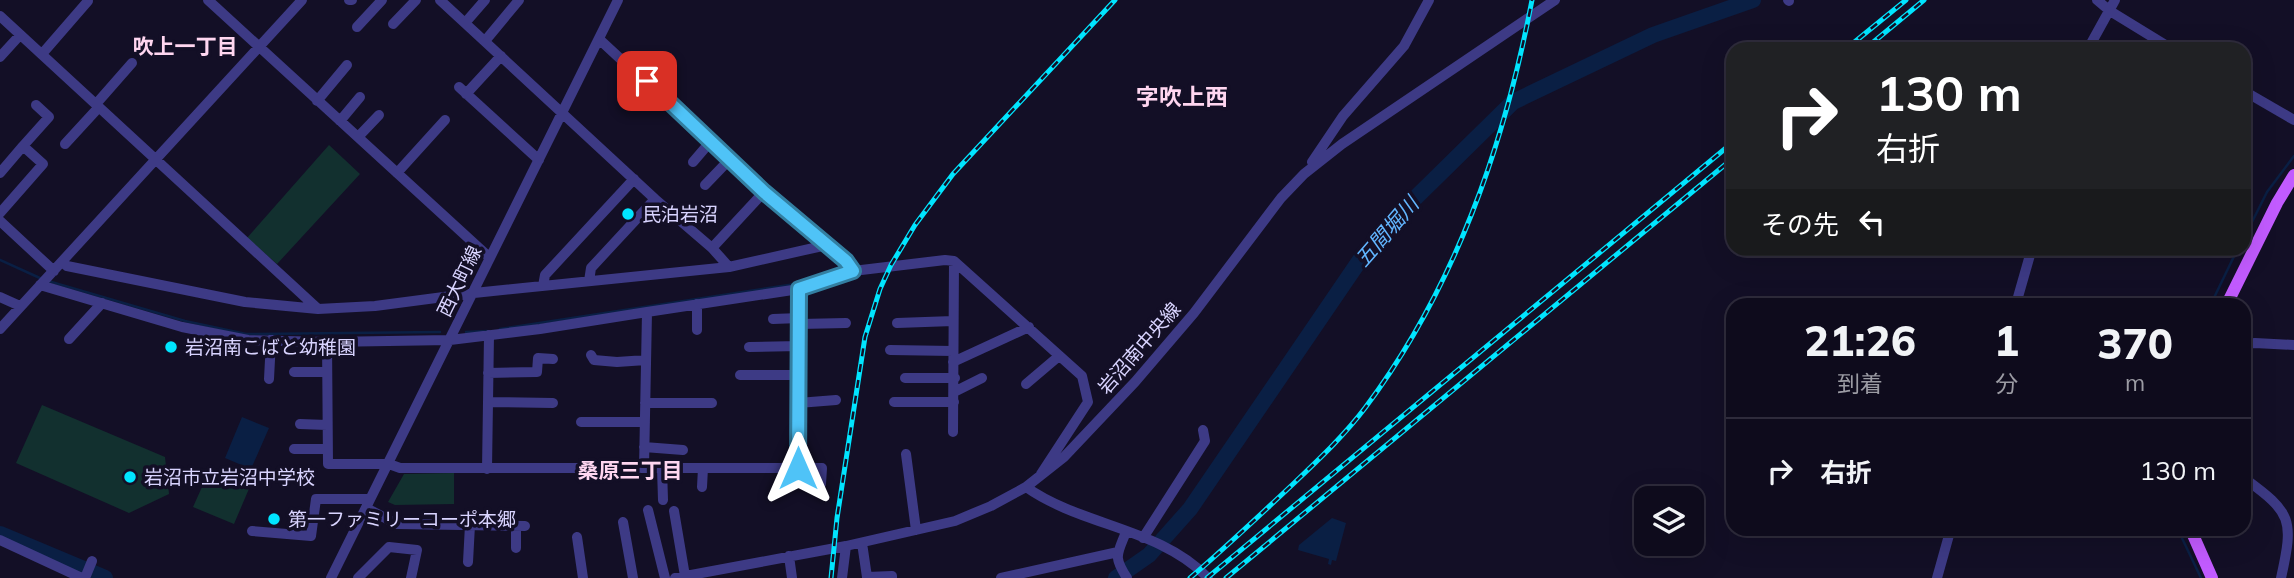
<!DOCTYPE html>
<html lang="ja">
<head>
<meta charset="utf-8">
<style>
  :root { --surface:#0e0b1c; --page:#171425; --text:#f1f3f6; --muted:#9b9ba3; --line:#2e2b3b }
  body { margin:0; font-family:Mulish,"Noto Sans JP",sans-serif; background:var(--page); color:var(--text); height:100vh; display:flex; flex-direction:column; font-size:26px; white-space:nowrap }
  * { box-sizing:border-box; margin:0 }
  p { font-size:23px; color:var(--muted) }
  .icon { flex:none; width:38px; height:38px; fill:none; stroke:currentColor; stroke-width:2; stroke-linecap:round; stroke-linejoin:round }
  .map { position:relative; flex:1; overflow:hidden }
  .side { position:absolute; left:1726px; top:298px; width:525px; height:238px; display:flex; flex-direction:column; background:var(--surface); border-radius:21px; box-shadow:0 7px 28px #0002,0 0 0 2px var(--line) }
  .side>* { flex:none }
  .hud { position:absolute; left:1726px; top:42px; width:525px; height:214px; border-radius:21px; box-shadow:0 7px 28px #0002,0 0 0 2px var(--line); background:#202124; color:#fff; overflow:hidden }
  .controls { position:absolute; left:1634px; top:486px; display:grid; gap:14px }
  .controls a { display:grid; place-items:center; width:70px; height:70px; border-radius:14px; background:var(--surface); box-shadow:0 7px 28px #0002,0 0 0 2px var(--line); font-size:35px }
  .pin { position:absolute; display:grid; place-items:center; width:60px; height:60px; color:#fff; margin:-30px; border-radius:14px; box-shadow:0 4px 10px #0006 }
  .me { position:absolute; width:77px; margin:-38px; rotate:0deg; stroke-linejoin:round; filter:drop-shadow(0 0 5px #0008) }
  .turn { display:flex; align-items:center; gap:24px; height:147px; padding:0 35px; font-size:32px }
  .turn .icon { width:91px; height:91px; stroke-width:2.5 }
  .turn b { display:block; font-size:49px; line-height:60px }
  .then { display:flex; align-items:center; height:66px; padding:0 35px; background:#0003; gap:14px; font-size:26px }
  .eta { display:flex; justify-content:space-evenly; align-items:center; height:119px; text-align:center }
  .eta b { font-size:42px; font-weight:800; line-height:49px }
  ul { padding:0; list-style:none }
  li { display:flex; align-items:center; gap:21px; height:105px; padding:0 35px; border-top:2px solid var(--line) }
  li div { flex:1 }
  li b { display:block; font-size:26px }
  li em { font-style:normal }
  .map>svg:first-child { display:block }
  .green { fill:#12302f }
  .water { fill:#0a1f44 }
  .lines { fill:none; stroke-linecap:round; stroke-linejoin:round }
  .stream { stroke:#0a1f44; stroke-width:2.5 }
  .river { stroke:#0a1f44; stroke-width:16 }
  .minor { stroke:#3d3a85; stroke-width:10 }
  .major { stroke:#c25bff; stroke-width:12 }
  .rail-casing { stroke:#00e5ff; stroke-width:5 }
  .rail { stroke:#130f26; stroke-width:2.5; stroke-dasharray:8; stroke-linecap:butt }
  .route-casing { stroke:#337fa1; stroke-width:18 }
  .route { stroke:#4fc3f7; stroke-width:12 }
  .poi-dot { fill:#00e5ff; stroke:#130f26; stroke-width:2.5 }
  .labels { text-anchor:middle; stroke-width:7; stroke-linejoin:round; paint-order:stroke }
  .poi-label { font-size:19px; fill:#d9d4ff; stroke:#130f26; text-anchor:start }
  .street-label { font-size:19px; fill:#d9d4ff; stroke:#130f26 }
  .neighbourhood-label { font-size:21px; font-weight:bold; fill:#ffd6f0; stroke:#130f26 }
  .water-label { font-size:21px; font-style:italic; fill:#62b6ff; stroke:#130f26 }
  .quarter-label { font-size:23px; font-weight:bold; fill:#ffd6f0; stroke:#130f26 }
</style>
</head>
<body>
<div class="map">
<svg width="2294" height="578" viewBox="0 0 2294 578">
  <rect width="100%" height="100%" fill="#130f26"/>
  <path class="green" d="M329 145 360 174 277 264 247 238Z
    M42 405 165 457 169 494 129 513 16 463Z
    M211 467 251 484 234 524 193 507Z
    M454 473V504L395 505 388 502 404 474Z"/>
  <path class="water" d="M242 417 269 428 251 469 225 458Z
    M1332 518 1346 523 1336 561 1332 560 1331 565 1328 564 1329 559 1298 550 1299 545Z"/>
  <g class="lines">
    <path class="stream" d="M2244 238 2267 192 2294 156
      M0 260 42 279
      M48 281 185 321 246 334 440 332
      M2211 304 2238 248
      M500 329 802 283
      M466 332 487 331
      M2181 536 2201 578"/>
    <path class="river" d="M0 534 105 578
      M1116 578 1149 555 1190 509 1360 260 1400 213 1513 102 1653 35 1753 0"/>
    <path class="minor" d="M208 0 490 258
      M349 0H352
      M440 0 655 199 712 248 729 267
      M1788 0 1789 1
      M2097 0 2110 11 2172 49
      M0 16 318 309
      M465 23 485 0
      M393 24 416 0
      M357 27 382 0
      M599 39 764 192 846 261 853 271
      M485 41 519 0
      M2088 49 2115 0
      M42 54 88 1
      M0 57 20 35
      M459 87 539 160
      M2244 91 2294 120
      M466 94 501 56
      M317 101 347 65
      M96 104 132 63
      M340 121 360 97
      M358 137 379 115
      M65 144 99 107
      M23 146 49 117 36 105
      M693 162 711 141
      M1312 162 1343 116 1404 46 1429 0
      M0 173 23 146 43 164 0 213
      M397 173 445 120
      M705 185 730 159
      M0 221 54 271
      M712 248 764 192
      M62 262 67 266 245 302 318 309 375 306 474 293 729 267 827 245
      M589 281 591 268 655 199
      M40 285 182 327 248 340 327 342 450 340 540 329 647 312
      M543 286 545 275 634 179
      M0 297 20 306
      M697 304V330
      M2016 304 2032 248
      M773 319 800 318
      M897 323 953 321
      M800 324 846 323
      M0 329 302 0
      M69 339 102 303
      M327 342 328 464H389L400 468H822L821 484
      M2244 344 2255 343 2294 345
      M749 347 799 346
      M890 350 953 351
      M591 355 594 360 617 362 646 360
      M953 362 1029 327
      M294 372H327
      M488 373 537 372 538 358 553 359
      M740 375H798
      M905 378H955
      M269 379 271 340
      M1026 384 1059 356
      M954 392 982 378
      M488 402 553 403
      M894 402H954
      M645 403H712
      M798 403 836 400
      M581 422H645
      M300 424 327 425
      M953 432 954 261
      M644 447 683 450
      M294 449H327
      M906 454 916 530
      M644 468 647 312 799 289
      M662 468 663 500
      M798 468 799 289 853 271 945 260 954 261 1082 376 1088 402 1041 474
      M487 469 489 335
      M2244 478C2292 513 2294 519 2281 578
      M702 487 703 468
      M1026 487C1081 526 1161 528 1208 578
      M366 508 397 524 525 526
      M648 510 665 578
      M674 511 685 576
      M623 522 633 578
      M252 531 311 536 316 499H370
      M1126 532C1117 555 1113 556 1127 578
      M577 537 583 578
      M1143 538 1205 441 1203 430
      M0 540 82 578
      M862 543 867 577 892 576V578
      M516 548V526
      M789 556 792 578
      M468 562 470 525
      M85 578 92 561
      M331 578 618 0
      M358 578 389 547 417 550 411 578
      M675 578 846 546 955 521 991 506 1026 487 1064 457 1135 382 1194 313 1281 198 1304 174 1342 144 1555 0
      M842 578 846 546
      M1001 578 1118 552
      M1937 578 1951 528"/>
    <path class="major" d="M2227 304 2277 203 2294 175
      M2190 528 2212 578"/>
    <g class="rail-casing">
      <path id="rail" d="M1846 49 1906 0
        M1865 49 1924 0
        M831 578 837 518 865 337 880 289 891 265 915 225 953 174 1115 0
        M1190 578C1225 548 1258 517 1292 485 1317 461 1343 437 1365 408 1455 288 1504 146 1532 0
        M1207 578 1732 143
        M1226 578 1732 159"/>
    </g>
    <use href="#rail" class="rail"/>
  </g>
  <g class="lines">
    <g class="route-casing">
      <path id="route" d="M647 81 764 192 846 261 853 271 799 289 798 468"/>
    </g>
    <use href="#route" class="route"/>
  </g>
  <g class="poi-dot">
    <circle cx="628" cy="214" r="7"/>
    <circle cx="171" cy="347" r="7"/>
    <circle cx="130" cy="477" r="7"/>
    <circle cx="274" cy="519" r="7"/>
  </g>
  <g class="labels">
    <g class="poi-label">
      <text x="642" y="221">民泊岩沼</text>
      <text x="185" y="354">岩沼南こばと幼稚園</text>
      <text x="144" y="484">岩沼市立岩沼中学校</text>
      <text x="288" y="526">第一ファミリーコーポ本郷</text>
    </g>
    <g class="street-label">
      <text transform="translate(459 281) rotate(-64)" y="7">西大町線</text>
      <text transform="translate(1139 348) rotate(-49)" y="7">岩沼南中央線</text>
    </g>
    <g class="neighbourhood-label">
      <text x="185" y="54">吹上一丁目</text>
      <text x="630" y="478">桑原三丁目</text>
    </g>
    <g class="water-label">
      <text transform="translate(1387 232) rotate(-49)" y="7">五間堀川</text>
    </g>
    <g class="quarter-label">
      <text x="1182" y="105">字吹上西</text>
    </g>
  </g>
</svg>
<div class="controls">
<a><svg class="icon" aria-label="layers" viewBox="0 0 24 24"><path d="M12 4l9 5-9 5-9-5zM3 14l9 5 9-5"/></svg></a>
</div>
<div class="pin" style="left:647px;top:81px;background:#d93025"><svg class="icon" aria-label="arrive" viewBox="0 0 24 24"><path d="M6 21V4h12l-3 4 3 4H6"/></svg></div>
<svg class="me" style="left:798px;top:468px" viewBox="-20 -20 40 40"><path d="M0-17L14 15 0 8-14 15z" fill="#4fc3f7" stroke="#fff" stroke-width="4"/></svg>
<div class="hud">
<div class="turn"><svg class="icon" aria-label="right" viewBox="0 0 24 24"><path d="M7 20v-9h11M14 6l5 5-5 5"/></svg><div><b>130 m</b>右折</div></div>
<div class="then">その先<svg class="icon" aria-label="left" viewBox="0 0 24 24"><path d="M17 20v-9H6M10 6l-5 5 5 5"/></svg></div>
</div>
<section class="side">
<div class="eta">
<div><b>21:26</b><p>到着</p></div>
<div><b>1</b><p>分</p></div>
<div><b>370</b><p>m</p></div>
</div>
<ul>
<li><svg class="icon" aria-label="right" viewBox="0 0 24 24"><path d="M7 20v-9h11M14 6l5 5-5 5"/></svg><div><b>右折</b></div><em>130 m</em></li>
</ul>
</section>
</div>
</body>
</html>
